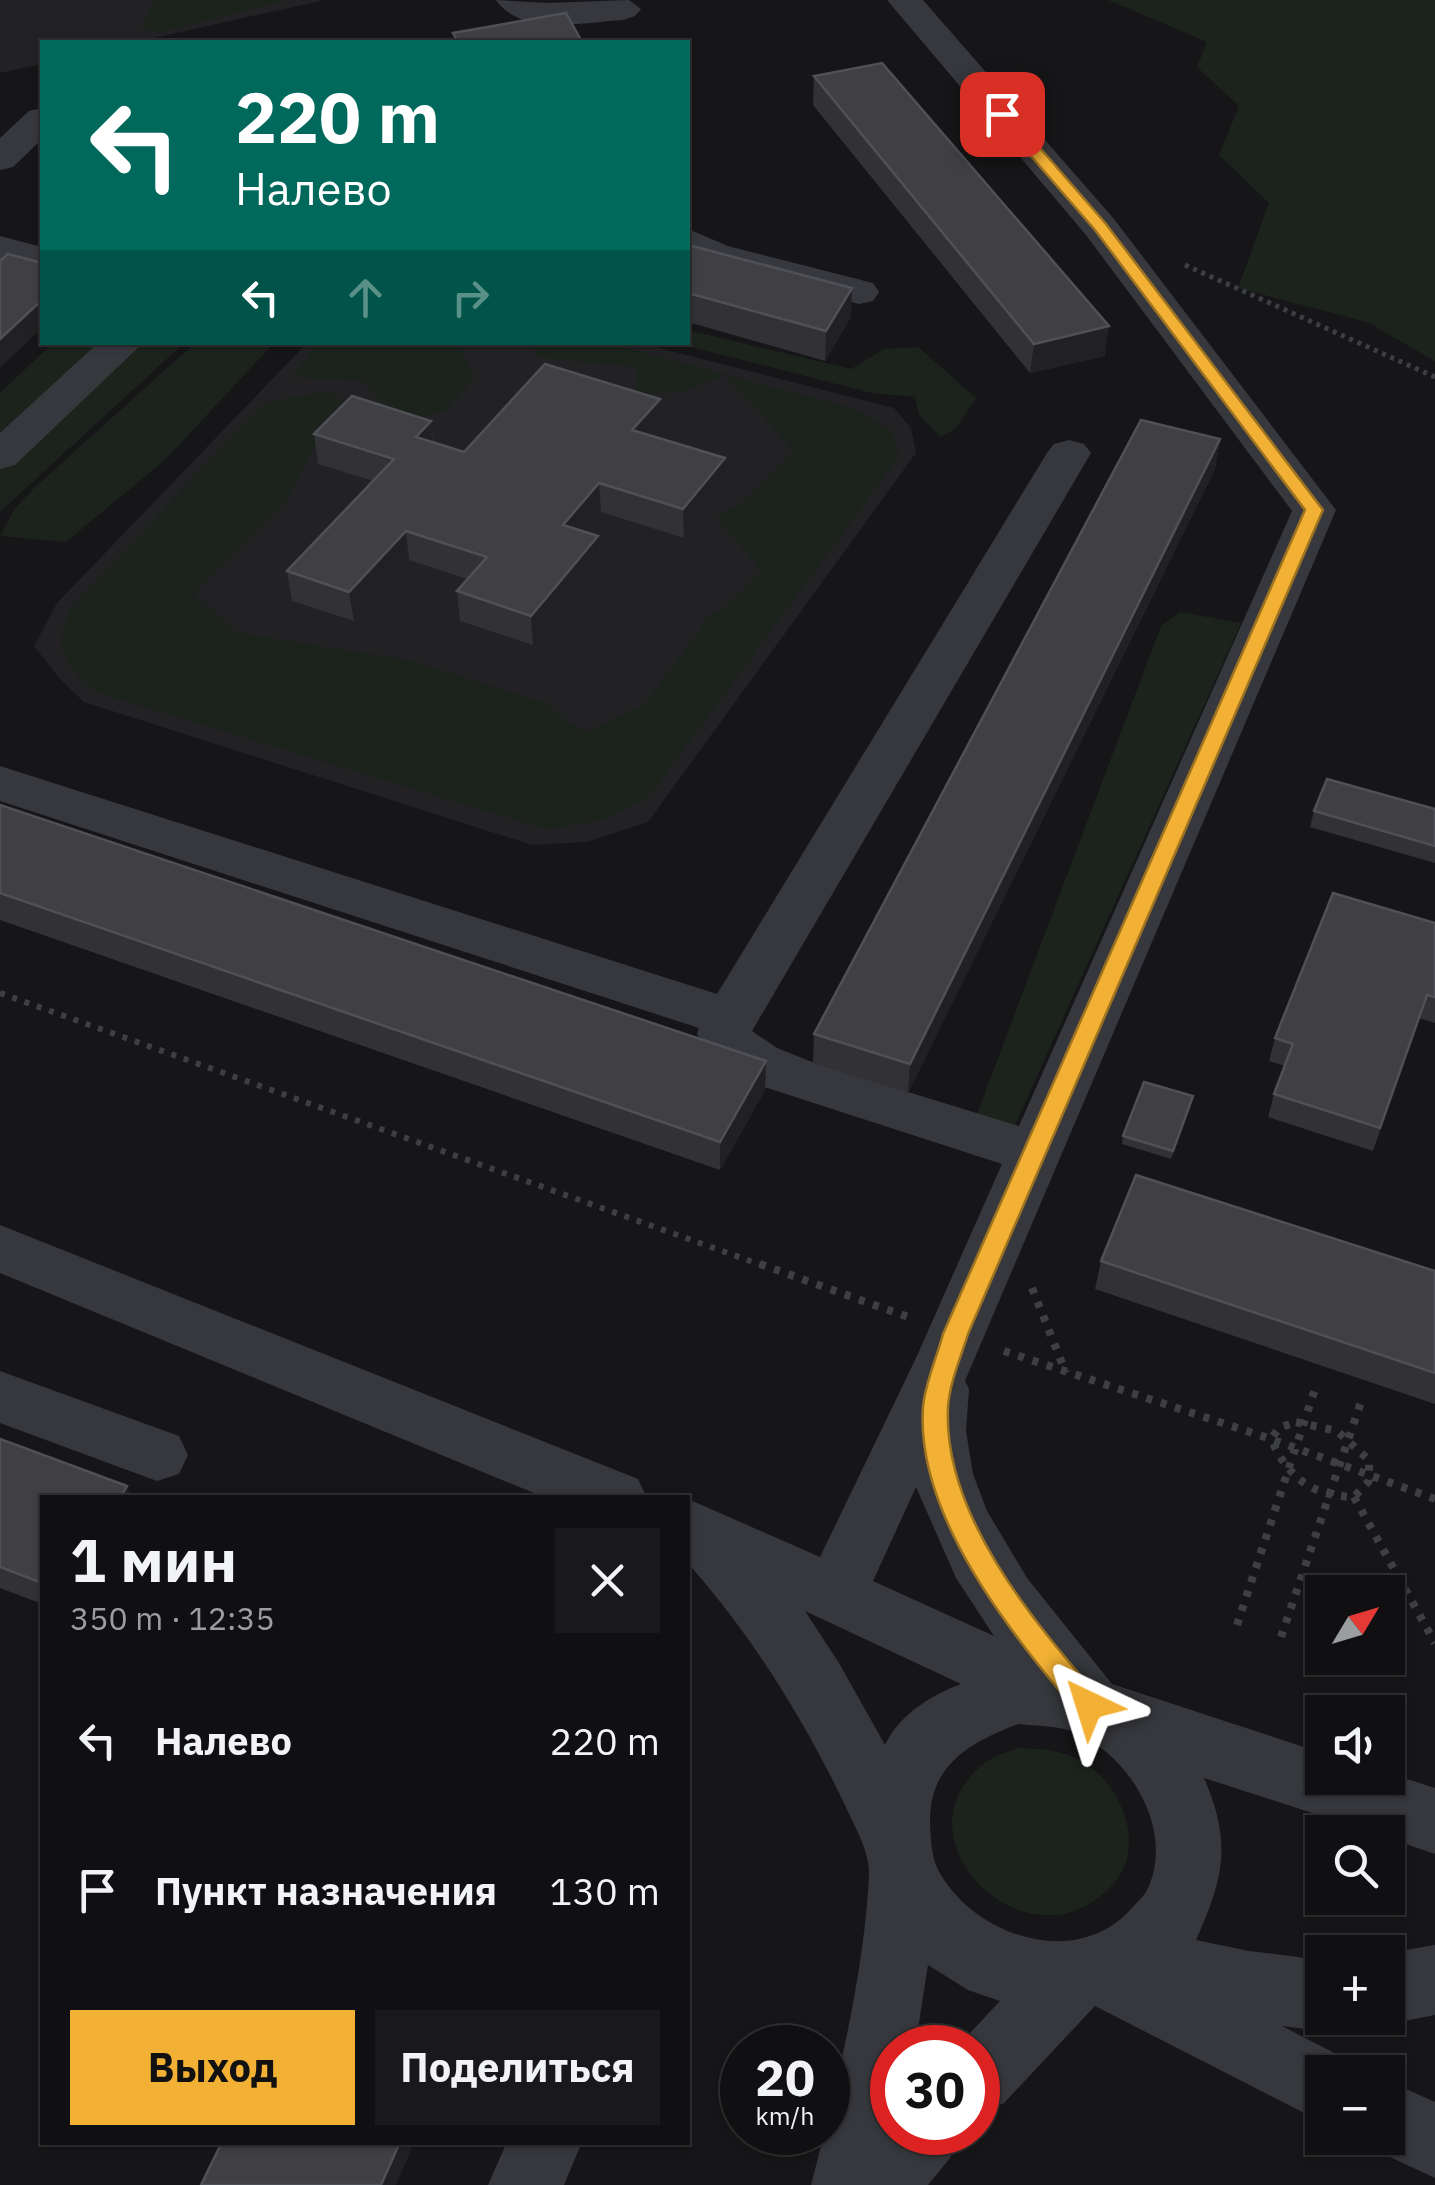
<!DOCTYPE html>
<html lang="ru">
<head>
<meta charset="utf-8">
<style>
  :root { --surface:#101012; --page:#19191b; --text:#f1f3f6; --muted:#9c9d9f; --line:#303032; --accent:#f2b134 }
  body { margin:0; font-family:"IBM Plex Sans",sans-serif; background:var(--page); color:var(--text); height:100vh; display:flex; flex-direction:column; font-size:38px; white-space:nowrap }
  * { box-sizing:border-box; margin:0 }
  p { font-size:32px; color:var(--muted) }
  .icon { flex:none; width:55px; height:55px; fill:none; stroke:currentColor; stroke-width:2; stroke-linecap:round; stroke-linejoin:round }
  .map { position:relative; flex:1; overflow:hidden }
  .drawer { position:absolute; left:40px; top:1495px; width:650px; height:650px; display:flex; flex-direction:column; background:var(--surface); border-radius:0px; box-shadow:0 2px 8px #0004,0 0 0 2px var(--line) }
  .drawer>* { flex:none }
  .guide { position:absolute; left:40px; top:40px; width:650px; height:305px; border-radius:0px; box-shadow:0 2px 8px #0004,0 0 0 2px var(--line); background:#00695c; color:#fff; overflow:hidden }
  .needle { width:65px; rotate:52deg }
  .buttons { position:absolute; left:1305px; top:1575px; display:grid; gap:20px }
  .buttons a { display:grid; place-items:center; width:100px; height:100px; border-radius:0px; background:var(--surface); box-shadow:0 2px 8px #0004,0 0 0 2px var(--line); font-size:50px }
  .speed { position:absolute; left:720px; top:2025px; display:flex; gap:20px; font-size:50px; font-weight:700; text-align:center }
  .speed>* { display:grid; place-content:center; width:130px; height:130px; border-radius:50%; background:var(--surface); box-shadow:0 2px 8px #0004,0 0 0 2px var(--line); line-height:1 }
  .speed small { font-size:25px; font-weight:400 }
  .speed .limit { border:15px solid #d22; background:#fff; color:#111 }
  .pin { position:absolute; display:grid; place-items:center; width:85px; height:85px; color:#fff; margin:-42px; border-radius:20px; box-shadow:0 5px 15px #0006 }
  .me { position:absolute; width:110px; margin:-55px; rotate:319deg; stroke-linejoin:round; filter:drop-shadow(0 0 8px #0008) }
  .turn { display:flex; align-items:center; gap:35px; height:210px; padding:0 30px; font-size:45px }
  .turn .icon { width:130px; height:130px; stroke-width:2.5 }
  .turn b { display:block; font-size:70px; line-height:85px }
  .lanes { display:flex; align-items:center; height:95px; padding:0 30px; background:#0003; justify-content:center; gap:50px; direction:ltr }
  .lanes .off { opacity:.35 }
  .round { display:grid; place-items:center; flex:none; width:105px; height:105px; border-radius:0px; background:var(--page) }
  .head { display:flex; align-items:center; justify-content:space-between; height:170px; padding:0 30px }
  h1 { font-size:60px; font-weight:700; line-height:75px }
  .cta { display:flex; gap:20px; margin-top:auto; padding:20px 30px }
  .cta a { flex:1; height:115px; border-radius:0px; background:var(--accent); color:#111; font-size:40px; font-weight:700; line-height:115px; text-align:center }
  .cta a+a { background:var(--page); color:var(--text) }
  ul { padding:0; list-style:none }
  li { display:flex; align-items:center; gap:30px; height:150px; padding:0 30px }
  li div { flex:1 }
  li b { display:block; font-size:38px }
  li em { font-style:normal }
  .map>svg:first-child { display:block }
  .built { fill:#222225 }
  .green { fill:#1c231d }
  .lines { fill:none; stroke-linecap:round; stroke-linejoin:round }
  .path-far2 { stroke:#3d3f44; stroke-width:5; stroke-dasharray:4 5; stroke-linecap:butt }
  .path-far1 { stroke:#3d3f44; stroke-width:6; stroke-dasharray:5 8; stroke-linecap:butt }
  .path { stroke:#3d3f44; stroke-width:8; stroke-dasharray:6 9; stroke-linecap:butt }
  .minor { fill:#37383d; fill-rule:evenodd }
  .wall { fill:#323236 }
  .shaded-wall { fill:#212124 }
  .building { fill:#3f3f44; stroke:#4f5156; stroke-width:2.5 }
  .route { fill:#f2b134; stroke:#9d7322; stroke-width:2.5 }
</style>
</head>
<body>
<div class="map">
<svg width="1435" height="2185" viewBox="0 0 1435 2185">
  <rect width="100%" height="100%" fill="#161618"/>
  <path class="built" d="M0 0H325L136 42H42V64L0 73Z
    M307 343H640L894 408 911 428 916 453 648 822 587 842 532 845 84 702 59 678 34 646 57 603Z"/>
  <path class="green" d="M155 0H290L157 33 142 28Z
    M1108 0H1435V361L1367 322 1238 288 1269 203 1219 155 1239 106 1197 67 1207 42Z
    M688 330 851 369 884 349 918 347 976 398 956 428 941 437 919 415 915 397 872 393 676 343 688 342Z
    M320 342 465 343 460 350 476 377 444 412 398 421 363 381 290 377Z
    M53 343H184L0 512V393Z
    M195 343H274L165 460 66 542 0 536 15 508 34 488Z
    M527 343H607L855 409 893 432 899 457 648 798 602 820 548 830 95 692C64 665 51 647 72 607L263 403 327 391 360 409 319 438 284 504 193 593 236 632 408 660 546 703 583 733 645 704 707 619 741 593 761 570 716 518 754 493 794 451 725 375 682 392 637 395V367L539 358Z
    M1180 612 1241 623 1015 1125 977 1114 1161 626Z
    M1019 1748C1042 1749 1065 1750 1085 1763 1121 1786 1146 1845 1115 1882 1031 1980 887 1837 985 1763 994 1756 1008 1752 1019 1748Z"/>
  <g class="lines">
    <path class="path-far2" d="M1185 265 1435 377"/>
    <path class="path-far1" d="M0 993 767 1267"/>
    <path class="path" d="M760 1264 908 1317
      M1032 1288 1066 1373
      M1004 1351 1271 1439 1435 1499
      M1296 1422 1337 1431 1369 1460V1481L1354 1497C1311 1496 1288 1477 1271 1439L1279 1428Z
      M1354 1497 1435 1643
      M1237 1625 1316 1386
      M1281 1637 1361 1402"/>
    <path class="minor" d="M496 0 547 3 629 0 641 9 635 16 623 20C585 22 521 37 496 0Z
      M887 0H923L1114 219 1336 510 965 1381 969 1389 966 1431 973 1474 987 1511 1027 1578 1112 1684 1322 1753V1778H1388V1773L1435 1788V1854L1388 1838V1832H1371L1204 1778C1232 1843 1224 1877 1196 1940L1249 1951 1322 1960V2018L1347 2020 1322 2031 1282 2026 1348 2060 1353 2072H1322V2122L1095 2006 1004 2103 978 2114V2048H956L1000 2001 968 1990 928 1965 915 2048H892V2132H961L950 2158 928 2185H811C835 2093 865 1972 869 1874 870 1852 853 1823 844 1803 803 1718 754 1639 692 1568L688 1559V1499L820 1557 916 1358 1002 1164 749 1082 720 1065 697 1034 699 1028 0 801V766L717 994 1047 453 1054 444 1069 440 1084 444 1091 453 752 1031 777 1048 817 1064 1019 1126 1292 511 1086 235ZM916 1487 956 1578 994 1636 873 1581ZM805 1611 961 1684C931 1695 899 1715 885 1745L839 1663ZM1018 1724C1037 1726 1060 1725 1078 1734 1131 1758 1173 1829 1149 1886 1145 1896 1136 1903 1130 1910 1076 1969 978 1937 941 1875 931 1859 931 1841 930 1823 929 1765 969 1743 1018 1724Z
      M42 108V139L13 167 0 170V138L29 111Z
      M688 229 728 246 873 283 879 292 873 301 859 304 700 262 688 256Z
      M0 236 42 247V271L0 260Z
      M99 342H144L15 465 0 469V433Z
      M0 1225 638 1479 647 1498H546L0 1273Z
      M0 1371 179 1436 188 1455 179 1474 157 1481 0 1423Z
      M1435 1945V2015L1388 2024 1373 2018H1388V1953Z
      M1388 2081 1435 2102V2178L1362 2144 1359 2138H1388Z
      M507 2142H582L564 2185H488Z"/>
  </g>
  <path class="wall" d="M814 76 1105 356 1030 373 813 105Z
    M688 245 851 317 825 361 688 322Z
    M431 421 434 442 464 452 661 428 653 437 725 458V487L684 538 601 512 584 532 600 566 533 645 460 621 457 591 467 579 409 560 354 621 292 601 287 571 373 481 318 464 314 434Z
    M1220 439 1215 469 908 1093 813 1063 814 1034Z
    M0 805 766 1061 765 1090 720 1170 0 920Z
    M1435 809V863L1310 827 1314 811Z
    M1435 923V1023L1419 1018 1373 1151 1268 1117 1274 1094 1285 1066 1269 1061 1275 1038Z
    M1191 1104 1171 1159 1122 1144 1123 1136Z
    M1101 1261 1435 1271V1404L1095 1289Z
    M0 1439 127 1486 131 1498H42V1604L0 1588Z"/>
  <path class="shaded-wall" d="M852 288 851 317 825 361 826 331Z
    M42 300V328L0 368V339Z
    M1109 326 1105 356 1030 373 1034 344Z
    M660 399 661 428 633 460 632 430Z
    M431 421 434 450 416 437Z
    M1220 439 1215 469 908 1093 910 1064Z
    M725 458V487L684 538 683 509Z
    M599 483 601 512 564 555 563 525Z
    M406 531 409 560 354 621 349 592Z
    M598 536 600 566 533 645 531 616Z
    M766 1061 765 1090 720 1170V1142Z
    M127 1486 131 1498H120Z
    M400 2142H410L412 2149 396 2185H381Z"/>
  <path class="building" d="M566 13 582 42H458L453 33Z
    M882 63 1109 326 1034 344 814 76Z
    M688 245 852 288 826 331 688 293Z
    M8 254 42 263V300L0 339V261Z
    M545 364 660 399 632 430 725 458 683 509 599 483 563 525 598 536 531 616 457 591 487 557 406 531 349 592 287 571 394 459 314 434 352 396 431 421 416 437 464 452Z
    M1141 420 1220 439 910 1064 814 1034Z
    M1327 779 1435 809V846L1314 811Z
    M0 805 766 1061 720 1142 0 893Z
    M1333 893 1435 923V997L1427 995 1380 1128 1274 1094 1293 1044 1275 1038Z
    M1144 1082 1193 1096 1173 1151 1123 1136Z
    M1136 1175 1435 1271V1373L1101 1261Z
    M0 1439 127 1486 120 1498H42V1583L0 1567Z
    M222 2142H400L381 2185H201Z"/>
  <path class="route" d="M997 110H1007L1106 224 1323 510 968 1334C961 1357 949 1384 948 1408 943 1514 1033 1621 1098 1696L1102 1705 1098 1714 1089 1718 1079 1714C1013 1636 915 1516 923 1407 925 1383 937 1357 943 1334L1305 510 1095 230 997 117Z"/>
</svg>
<div class="buttons">
<a><svg class="needle" viewBox="-14 -14 28 28"><path d="M0-13l5 13h-10z" fill="#e53935"/><path d="M0 13l5-13h-10z" fill="#9c9d9f"/></svg></a>
<a><svg class="icon" aria-label="sound" viewBox="0 0 24 24"><path d="M4 9h4l5-4v14l-5-4H4zM17 9q2 3 0 6"/></svg></a>
<a><svg class="icon" aria-label="search" viewBox="0 0 24 24"><circle cx="10" cy="10" r="6"/><path d="M15 15l6 6"/></svg></a>
<a>+</a>
<a>−</a>
</div>
<div class="speed"><div>20<small>km/h</small></div><div class="limit">30</div></div>
<div class="pin" style="left:1002px;top:114px;background:#d93025"><svg class="icon" aria-label="arrive" viewBox="0 0 24 24"><path d="M6 21V4h12l-3 4 3 4H6"/></svg></div>
<svg class="me" style="left:1089px;top:1705px" viewBox="-20 -20 40 40"><path d="M0-17L14 15 0 8-14 15z" fill="#f2b134" stroke="#fff" stroke-width="4"/></svg>
<div class="guide">
<div class="turn"><svg class="icon" aria-label="left" viewBox="0 0 24 24"><path d="M17 20v-9H6M10 6l-5 5 5 5"/></svg><div><b>220 m</b>Налево</div></div>
<div class="lanes"><svg class="icon" aria-label="left" viewBox="0 0 24 24"><path d="M17 20v-9H6M10 6l-5 5 5 5"/></svg><svg class="icon off" aria-label="ahead" viewBox="0 0 24 24"><path d="M12 20V5M6 11l6-6 6 6"/></svg><svg class="icon off" aria-label="right" viewBox="0 0 24 24"><path d="M7 20v-9h11M14 6l5 5-5 5"/></svg></div>
</div>
<section class="drawer">
<div class="head"><div><h1>1 мин</h1><p>350 m · 12:35</p></div><a class="round"><svg class="icon" aria-label="close" viewBox="0 0 24 24"><path d="M6 6l12 12M18 6L6 18"/></svg></a></div>
<ul>
<li><svg class="icon" aria-label="left" viewBox="0 0 24 24"><path d="M17 20v-9H6M10 6l-5 5 5 5"/></svg><div><b>Налево</b></div><em>220 m</em></li>
<li><svg class="icon" aria-label="arrive" viewBox="0 0 24 24"><path d="M6 21V4h12l-3 4 3 4H6"/></svg><div><b>Пункт назначения</b></div><em>130 m</em></li>
</ul>
<div class="cta"><a>Выход</a><a>Поделиться</a></div>
</section>
</div>
</body>
</html>
